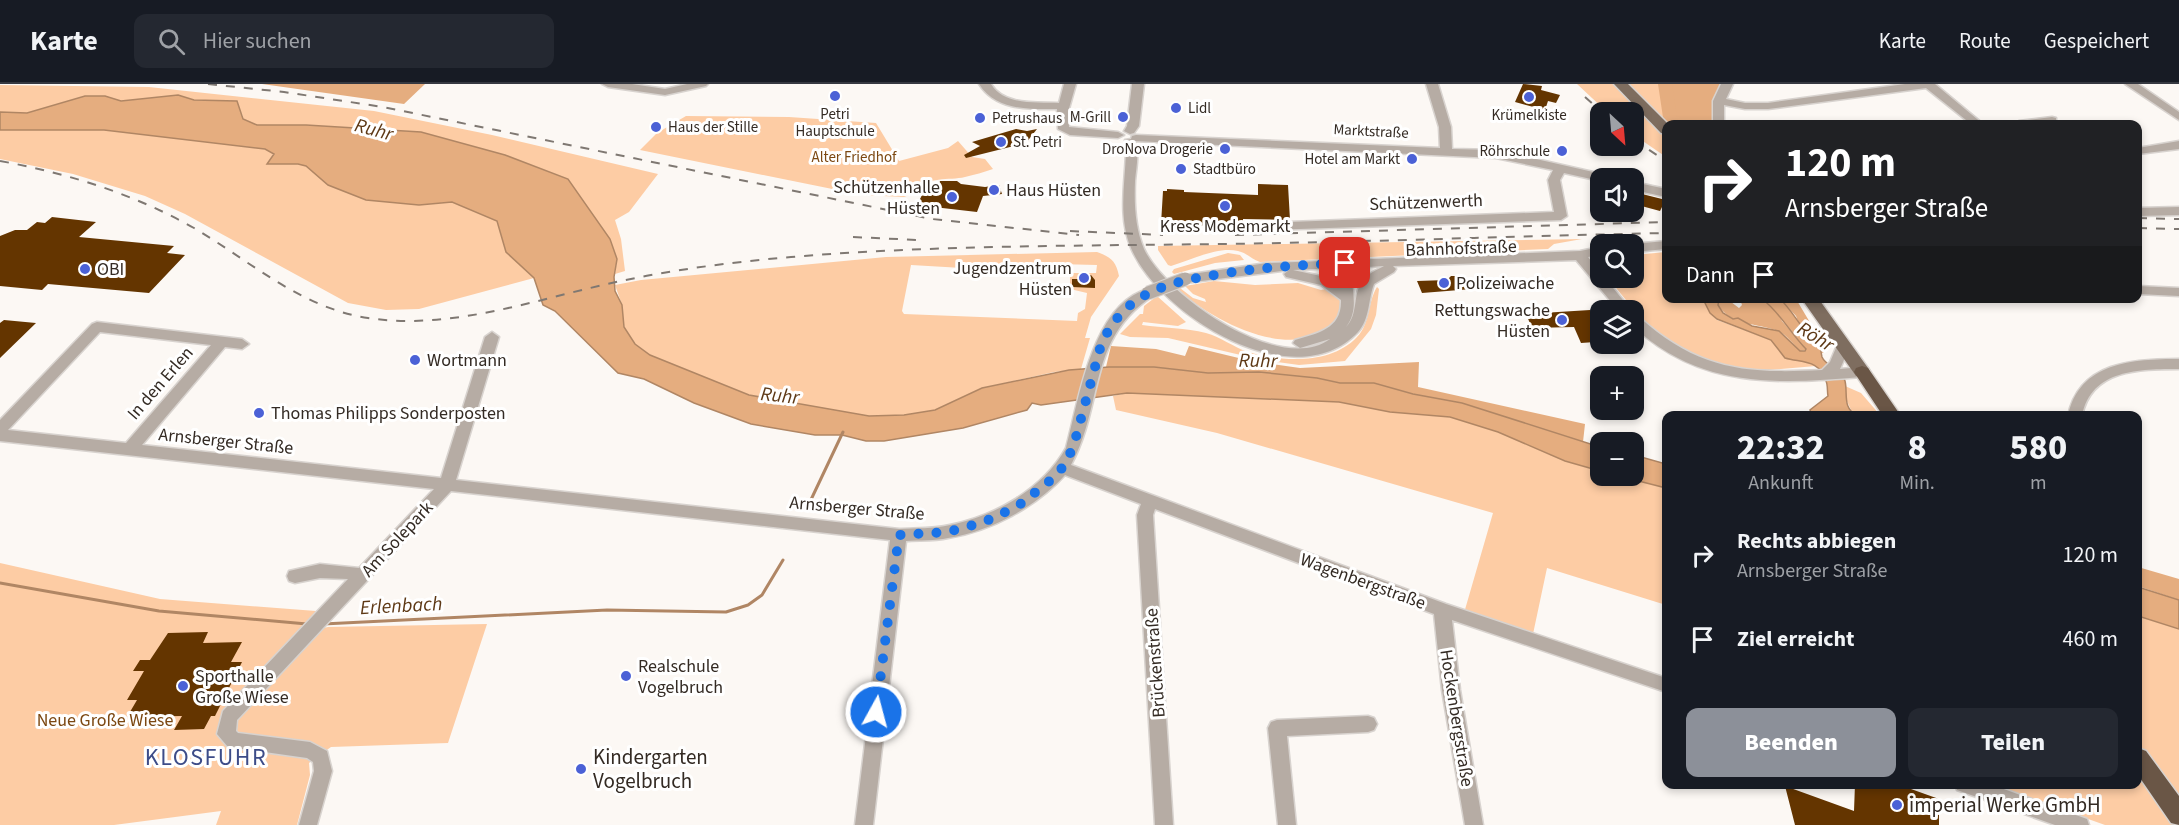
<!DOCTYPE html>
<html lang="de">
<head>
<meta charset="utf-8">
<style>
  :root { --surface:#171b24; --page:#242831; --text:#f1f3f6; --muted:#9ea1a6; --line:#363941; --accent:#8c9099 }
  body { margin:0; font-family:"Source Sans 3",sans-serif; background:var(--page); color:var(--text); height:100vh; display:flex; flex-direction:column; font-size:22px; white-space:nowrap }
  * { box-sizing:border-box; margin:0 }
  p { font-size:20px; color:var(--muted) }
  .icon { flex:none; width:33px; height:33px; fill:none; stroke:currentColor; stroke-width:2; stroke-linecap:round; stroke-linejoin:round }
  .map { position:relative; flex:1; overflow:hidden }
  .side { position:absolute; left:1662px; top:327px; width:480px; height:378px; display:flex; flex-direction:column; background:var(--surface); border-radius:12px; box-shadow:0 3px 9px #0003 }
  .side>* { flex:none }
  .hud { position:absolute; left:1662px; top:36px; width:480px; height:183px; border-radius:12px; box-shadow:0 3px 9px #0003; background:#202124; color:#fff; overflow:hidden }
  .needle { width:39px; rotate:154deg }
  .controls { position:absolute; left:1590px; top:18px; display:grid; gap:12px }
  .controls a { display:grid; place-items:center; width:54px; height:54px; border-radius:12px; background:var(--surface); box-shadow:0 3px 9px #0003; font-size:30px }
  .pin { position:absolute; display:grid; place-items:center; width:51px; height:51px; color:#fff; margin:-26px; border-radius:12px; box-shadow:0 3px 9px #0006 }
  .me { position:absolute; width:66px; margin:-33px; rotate:7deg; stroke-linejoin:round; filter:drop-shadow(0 0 4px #0008) }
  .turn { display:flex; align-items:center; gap:21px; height:126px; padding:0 24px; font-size:27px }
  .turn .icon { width:78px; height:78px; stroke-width:2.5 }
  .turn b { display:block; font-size:42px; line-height:51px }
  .then { display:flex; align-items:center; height:57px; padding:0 24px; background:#0003; gap:12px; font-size:22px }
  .eta { display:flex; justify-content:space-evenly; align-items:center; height:102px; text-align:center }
  .eta b { font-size:36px; font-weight:800; line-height:42px }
  .cta { display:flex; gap:12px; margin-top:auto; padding:12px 24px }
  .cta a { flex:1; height:69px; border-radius:12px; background:var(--accent); color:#fff; font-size:24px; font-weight:800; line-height:69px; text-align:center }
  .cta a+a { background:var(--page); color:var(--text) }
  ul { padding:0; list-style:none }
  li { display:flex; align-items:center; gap:18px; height:84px; padding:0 24px }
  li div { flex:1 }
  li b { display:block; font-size:22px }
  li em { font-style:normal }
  header { display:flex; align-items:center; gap:36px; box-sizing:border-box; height:84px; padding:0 30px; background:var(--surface); border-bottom:2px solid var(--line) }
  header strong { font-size:28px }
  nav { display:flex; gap:33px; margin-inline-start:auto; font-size:21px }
  .search { width:420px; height:54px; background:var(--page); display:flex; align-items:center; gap:15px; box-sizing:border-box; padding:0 21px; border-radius:12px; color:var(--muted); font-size:22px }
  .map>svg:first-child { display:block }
  .green { fill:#fdcca4; fill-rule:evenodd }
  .forest { fill:#e5ad7f }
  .water { fill:#e5ad7f; stroke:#b08664; stroke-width:1.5 }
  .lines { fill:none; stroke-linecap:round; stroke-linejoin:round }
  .stream { stroke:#b08664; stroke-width:3 }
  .river { fill:#e5ad7f; fill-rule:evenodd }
  .building { fill:#643500 }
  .minor-casing { stroke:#d8d3cf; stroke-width:3 }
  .major-casing { stroke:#d8d3cf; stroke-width:3 }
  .highway-casing { stroke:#d8d3cf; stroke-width:3 }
  .minor { fill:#b6aca4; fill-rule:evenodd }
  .major { fill:#7e6d5f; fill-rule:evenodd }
  .highway { fill:#6a5646; fill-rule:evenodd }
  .rail { stroke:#7f7872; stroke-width:2; stroke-dasharray:9 9; stroke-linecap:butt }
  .minor-bridge-casing { stroke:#d8d3cf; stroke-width:15; stroke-linecap:butt }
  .minor-bridge { stroke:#b6aca4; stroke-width:13 }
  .route { stroke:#1a73e8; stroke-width:10; stroke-dasharray:0 18 }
  .poi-dot { fill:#4b61d6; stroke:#fff; stroke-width:2 }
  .labels { text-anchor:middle; stroke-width:6; stroke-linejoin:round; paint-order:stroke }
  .far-poi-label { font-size:15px; fill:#342b24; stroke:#fff; text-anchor:start }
  .far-street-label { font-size:15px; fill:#342b24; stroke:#fff }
  .far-park-label { font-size:15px; fill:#7c4812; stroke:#fff }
  .poi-label { font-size:18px; fill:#342b24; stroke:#fff; text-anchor:start }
  .street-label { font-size:18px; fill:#342b24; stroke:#fff }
  .park-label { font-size:18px; fill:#7c4812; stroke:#fff }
  .water-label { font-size:20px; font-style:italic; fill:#5e3916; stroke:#fff }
  .near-poi-label { font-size:21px; fill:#342b24; stroke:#fff; text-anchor:start }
  .near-neighbourhood-label { font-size:24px; letter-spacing:1.5px; fill:#3d4c88; stroke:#fff }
</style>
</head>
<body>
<header>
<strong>Karte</strong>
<div class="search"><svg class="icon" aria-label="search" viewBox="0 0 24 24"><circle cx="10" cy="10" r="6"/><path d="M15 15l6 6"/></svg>Hier suchen</div>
<nav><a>Karte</a><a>Route</a><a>Gespeichert</a></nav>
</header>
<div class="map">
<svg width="2179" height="741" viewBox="0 0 2179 741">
  <rect width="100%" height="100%" fill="#fcf8f4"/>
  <path class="green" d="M1577 0H1667L1670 40H1666V73L1634 51V28H1607Z
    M0 1 149 3 374 27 492 51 658 90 629 128 615 136 621 155 625 187 615 190 617 175 568 95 505 71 421 48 306 41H257L243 35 242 30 230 16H194L178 11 120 17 105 12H85L27 29 0 28Z
    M686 32 789 33 876 39 899 77 948 64 958 57 972 73 985 75 993 85C984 88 974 91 965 93 949 97 927 91 917 108L904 113 862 111 640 66 657 49Z
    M0 46H104L266 65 274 69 267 80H298L306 82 328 101 419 121 452 118 497 137 506 168 534 194 419 225 386 226 348 219 185 130 145 112 73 90 0 75Z
    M1582 155 1554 160 1548 165 1260 178C1251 175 1247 169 1238 167 1218 162 1191 176 1171 182L1168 181 1158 166V162Z
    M1097 168C1111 173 1116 177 1119 192L1091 233 1085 254H1090L1081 285 1054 288 982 304 935 326 904 331 869 332 817 325 786 316 749 311 650 271 635 260 624 243 622 221 615 201 641 196 886 173ZM1057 180 1097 181 1096 189H1070V205L1087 209 1085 225 1078 229 1077 237 904 230 902 227 911 181 1030 188 1056 185Z
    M1666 168V214L1703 215 1710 229 1717 236 1771 256 1785 274 1812 278 1816 282 1745 288 1693 273 1647 242 1608 194H1634V171Z
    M1228 169 1240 171 1244 176 1215 179 1174 190 1172 188 1174 185Z
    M1214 197 1255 201 1298 199 1321 206 1330 204 1341 215 1343 224C1340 230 1336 240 1330 244 1285 276 1212 236 1177 205L1180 204 1193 214 1206 218 1205 215 1193 210 1185 202Z
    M1377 203 1379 205 1376 231 1371 245 1345 277 1299 281 1262 276 1168 254 1130 253 1120 250 1140 230H1143L1144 222 1157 212 1186 238 1178 242 1143 238 1142 241C1163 244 1186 244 1206 249 1221 253 1233 263 1248 268 1281 278 1331 281 1357 253 1371 238 1367 219 1377 203Z
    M1845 302 1861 309 1880 331 1853 330 1846 315Z
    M1127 309 1339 318 1390 328 1450 333 1498 348 1565 377 1600 387V392H1619L1666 404V521L1547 484 1533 550 1464 529 1493 429 1217 349 1116 326 1113 312Z
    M0 479 160 515 316 527 297 550 328 543 487 540 448 659 331 663 309 679 310 691 297 741H216L221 727 114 741H0Z
    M2138 532 2179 545V741H2105L1993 701 2138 700Z"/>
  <path class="forest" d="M262 0H425L404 20Z
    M1667 0H1721L1715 15 1714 40H1669Z
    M1719 215H1727L1739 224 1742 221 1740 215H1762L1776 225 1782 237 1807 266 1800 267C1794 261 1786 250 1778 247 1758 239 1731 242 1718 221Z
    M1780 215H1796L1827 267 1822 269 1819 259 1808 252 1799 240 1796 232Z
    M1111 262 1156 265 1185 272 1189 262 1251 277 1300 284 1419 278 1418 303 1585 340 1583 358 1462 319 1413 310 1374 299H1340L1317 294 1208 289 1154 283H1106Z
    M2138 483 2179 495V516L2138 502Z"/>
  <path class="water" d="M178 11 194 16 237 17 243 35 257 41H306L421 48 505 71 568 95 610 155 617 175 614 193 615 207 622 221 624 243 635 260 650 271 749 311 869 332 904 331 935 326 982 304 1069 286 1109 283H1154L1208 289 1259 288 1317 294 1340 299H1374L1413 310 1462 319 1600 363V387L1565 377 1498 348 1450 333 1390 328 1339 318 1127 309 1041 321 1032 319 1027 326 963 344 884 357H866L842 351H815L751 340 694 319 644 295 618 289 555 227 543 221 534 194 506 168 497 137 452 118 419 121 366 116 328 101 306 82 298 80H267L274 70 265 65 104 46H0V28L27 29 85 12H105L121 17Z
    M1703 215H1719L1718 221 1723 229 1733 235 1738 234 1752 242 1779 247 1800 267H1805L1806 265C1790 249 1780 228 1762 215H1780C1795 229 1801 247 1819 259 1821 264 1821 269 1822 273 1826 283 1842 285 1845 297 1848 309 1842 325 1857 331H1812L1810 326 1828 312C1827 307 1828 301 1826 297 1819 275 1802 279 1785 274L1771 256 1717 235 1710 229Z
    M1634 371 1666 380V404L1619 392H1634Z
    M2138 503 2179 516V545L2138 532Z"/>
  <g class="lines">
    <path class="stream" d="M808 422 843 348
      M0 499 159 527 307 540
      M323 540 607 526 726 528 748 521 762 511 783 476"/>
    <path class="river" d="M1658 0H1672L1678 40H1666V43L1664 40Z"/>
  </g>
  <path class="building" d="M1523 0 1542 2 1541 6 1560 11 1556 19 1548 17 1545 26 1515 18Z
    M1016 45 1027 47 1037 45 1026 59 966 74 964 71 980 62 972 58Z
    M940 97H957L961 100 985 103 999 101 1002 110 983 112 977 128 925 122 919 117 925 105 938 103Z
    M1258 100 1288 101 1290 136 1243 135V138L1236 141 1165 142V140H1161L1163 107H1167V105L1184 106V108L1258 111Z
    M1634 108 1662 115V123L1660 127 1634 120Z
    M52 133 96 138 79 153 174 162 167 169 185 171 149 209 48 200 42 206 0 202V152L15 146H27L37 138 45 139Z
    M1088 191H1091L1095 196V204L1072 203V195H1079V193Z
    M1451 192H1466L1472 205 1422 209 1417 197 1447 196Z
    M1590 226 1600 247H1590L1595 258 1581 259 1574 243 1532 244 1526 230Z
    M4 236 36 239 0 274V239Z
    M208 548 203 559 242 558 231 578H242L215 632H211L204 645 174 646 182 632 127 633 137 616H127L144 587H133L140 576H150L168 549Z
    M1855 700H1897L1939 715V741H1795L1785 702 1854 727Z"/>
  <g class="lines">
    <g class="minor-casing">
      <path id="minor" d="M602 0H632L665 5 687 0H708L706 2 665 11 608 3Z
        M979 0H991C1004 22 1037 18 1059 19L1064 0H1076L1068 28 1069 43 1118 48 1124 51 1118 54 1070 51 1058 45 1057 25C1029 25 996 27 979 0Z
        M1132 0H1144L1139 42 1134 49 1130 50 1124 47 1127 42Z
        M1426 0H1438L1451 43 1452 65 1496 66 1602 90 1608 94H1600V97L1564 89 1560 96 1567 132 1561 136 1243 147 1237 143 1239 140 1554 128 1548 96 1553 86 1496 74 1134 57C1140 69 1136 84 1135 97 1134 119 1135 144 1144 165 1166 212 1280 292 1330 255L1300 264 1293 259 1295 256C1318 249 1342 245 1341 216L1321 201 1286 193 1284 190 1289 186 1185 199 1178 195 1185 191 1267 179 1580 167 1600 163V171L1588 173 1600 188V194H1605L1631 226H1618L1576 176 1393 182 1396 185 1394 188 1374 200C1368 216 1370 235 1358 248 1295 315 1160 232 1131 164 1118 133 1125 100 1126 68 1126 63 1124 60 1125 56L1131 55 1132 52 1136 51 1440 64 1439 43ZM1384 182C1377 186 1367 190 1363 196 1352 210 1359 230 1346 243 1360 225 1351 205 1351 184ZM1338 184 1339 201 1330 194 1293 186Z
        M1721 0H1733L1726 15 1745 19H1768L1905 0H1935L1983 40H1971L1926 4 1768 25H1745L1724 21V40H1713V17Z
        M2125 0H2138L2179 28V36Z
        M2052 33 2056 34V38L2013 40 2019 37Z
        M2179 57V65L2138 70V64Z
        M1634 98 1666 105V113L1634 106Z
        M2179 123V131L2138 132V124Z
        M1666 157V165L1634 168 1632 160Z
        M2138 202 2179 204V212L2138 210Z
        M1148 205 1153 206 1155 209 1153 212C1087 254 1104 321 1071 381L1446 520 1666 594V608L1452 536 1460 606 1483 741H1465L1442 606 1434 530 1155 425 1153 431 1173 741H1155L1137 431 1141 420 1065 391C1036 423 991 447 948 454 935 457 920 456 906 457L873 741H855L890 456 451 407 237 636 236 647 238 649 310 658 327 667 332 687 317 741H299L314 687 313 678 307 674 228 663 217 650 223 627 348 495 320 494 295 499 289 497 287 492 289 487 320 480 359 484 434 405 0 357V336L92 240 97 238 242 255 249 260 242 265 225 263 142 361 441 394 485 253 492 248 499 253 456 396 899 445C915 444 934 445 950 441 995 432 1043 405 1066 364 1079 316 1092 220 1148 205ZM100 248 211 261 126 359 8 346Z
        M1634 231 1639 233C1698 286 1746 290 1822 286L1830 278 1838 259 1843 257 1850 262 1840 285 1862 283 1869 288 1862 293C1777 300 1701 305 1634 243Z
        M2179 275V285C2140 285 2091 285 2082 332H2068C2079 278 2133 275 2179 275Z
        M1368 632 1374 634 1377 640 1374 646 1368 648 1287 652 1296 741H1278L1268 644 1271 638 1277 636Z
        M1955 700H1990L2087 735 2089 741H2055L1957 706Z"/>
    </g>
    <g class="major-casing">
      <path id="major" d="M1614 0H1628L1668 40H1666V50L1661 49Z
        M1801 214H1818L1868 284 1870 288 1868 292H1856Z"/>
    </g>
    <g class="highway-casing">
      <path id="highway" d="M1862 282 1868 284 1901 332H1883L1854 288 1856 284Z
        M2138 664 2146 667 2179 712V741L2171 739 2138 691Z"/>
    </g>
    <use href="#minor" class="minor"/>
    <use href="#major" class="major"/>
    <use href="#highway" class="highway"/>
    <path class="rail" d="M208 0 284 8 383 23 932 135 1079 151
      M1585 13 1602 28
      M1634 56 1666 77
      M0 77C67 89 134 110 194 144 250 177 301 224 368 234 453 247 539 214 621 197 677 185 734 178 791 173 934 161 1076 162 1220 160 1369 158 1517 152 1666 149
      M2138 134 2179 135
      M2138 144 2179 145
      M1070 147 1163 151
      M1235 151 1666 138
      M853 153 917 156"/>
    <g class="minor-bridge-casing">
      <path id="minor-bridge" d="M1148 209 1185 195"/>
    </g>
    <use href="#minor-bridge" class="minor-bridge"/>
  </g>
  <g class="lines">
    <path class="route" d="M876 628 899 451 948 448 984 438 1018 422 1052 395 1062 384 1073 364 1101 261C1125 207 1169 198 1221 190 1263 183 1303 181 1345 179"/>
  </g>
  <g class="poi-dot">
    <circle cx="835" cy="12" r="6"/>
    <circle cx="1529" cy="13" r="6"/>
    <circle cx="1176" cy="24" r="6"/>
    <circle cx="1123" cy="33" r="6"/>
    <circle cx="980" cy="34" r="6"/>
    <circle cx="656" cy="43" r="6"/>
    <circle cx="1001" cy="58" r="6"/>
    <circle cx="1225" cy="65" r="6"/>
    <circle cx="1562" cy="67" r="6"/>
    <circle cx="1412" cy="75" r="6"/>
    <circle cx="1181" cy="85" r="6"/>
    <circle cx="994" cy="106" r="6"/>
    <circle cx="952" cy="113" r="6"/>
    <circle cx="1225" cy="122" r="6"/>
    <circle cx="85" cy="185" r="6"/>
    <circle cx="1084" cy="194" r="6"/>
    <circle cx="1444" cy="199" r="6"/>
    <circle cx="1562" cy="236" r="6"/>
    <circle cx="415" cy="276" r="6"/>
    <circle cx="259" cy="329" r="6"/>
    <circle cx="626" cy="592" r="6"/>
    <circle cx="183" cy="602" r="6"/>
    <circle cx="581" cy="685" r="6"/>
    <circle cx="1897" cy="721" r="6"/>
  </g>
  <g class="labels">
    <g class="far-poi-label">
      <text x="1188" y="29">Lidl</text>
      <text x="835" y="35" text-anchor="middle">Petri<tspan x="835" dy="17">Hauptschule</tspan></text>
      <text x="1529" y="36" text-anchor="middle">Krümelkiste</text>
      <text x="1111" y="38" text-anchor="end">M-Grill</text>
      <text x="992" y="39">Petrushaus</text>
      <text x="668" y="48">Haus der Stille</text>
      <text x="1013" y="63">St. Petri</text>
      <text x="1213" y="70" text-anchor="end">DroNova Drogerie</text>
      <text x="1550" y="72" text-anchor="end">Röhrschule</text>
      <text x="1400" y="80" text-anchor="end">Hotel am Markt</text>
      <text x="1193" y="90">Stadtbüro</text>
    </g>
    <g class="far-street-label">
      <text transform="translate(1371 47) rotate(3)" y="5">Marktstraße</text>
    </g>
    <g class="far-park-label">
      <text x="854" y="78">Alter Friedhof</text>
    </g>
    <g class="poi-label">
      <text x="940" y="109" text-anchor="end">Schützenhalle<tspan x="940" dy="21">Hüsten</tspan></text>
      <text x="1006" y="112">Haus Hüsten</text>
      <text x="1225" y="148" text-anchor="middle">Kress Modemarkt</text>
      <text x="1072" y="190" text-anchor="end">Jugendzentrum<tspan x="1072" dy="21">Hüsten</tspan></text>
      <text x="97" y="191">OBI</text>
      <text x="1456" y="205">Polizeiwache</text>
      <text x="1550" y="232" text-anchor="end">Rettungswache<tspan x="1550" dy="21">Hüsten</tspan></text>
      <text x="427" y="282">Wortmann</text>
      <text x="271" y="335">Thomas Philipps Sonderposten</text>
      <text x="638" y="588">Realschule<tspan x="638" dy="21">Vogelbruch</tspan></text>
      <text x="195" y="598">Sporthalle<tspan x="195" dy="21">Große Wiese</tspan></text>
    </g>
    <g class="street-label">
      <text transform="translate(1426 118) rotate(-2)" y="6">Schützenwerth</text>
      <text transform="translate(1461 164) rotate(-2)" y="6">Bahnhofstraße</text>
      <text transform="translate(160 299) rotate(-49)" y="6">In den Erlen</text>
      <text transform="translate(226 357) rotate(6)" y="6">Arnsberger Straße</text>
      <text transform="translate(857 424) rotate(5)" y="6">Arnsberger Straße</text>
      <text transform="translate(397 455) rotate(-47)" y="6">Am Solepark</text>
      <text transform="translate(1363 497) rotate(20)" y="6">Wagenbergstraße</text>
      <text transform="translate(1155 579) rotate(-94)" y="6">Brückenstraße</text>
      <text transform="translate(1457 634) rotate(81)" y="6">Hockenbergstraße</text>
    </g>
    <g class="park-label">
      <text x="105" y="642">Neue Große Wiese</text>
    </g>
    <g class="water-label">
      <text transform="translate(374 45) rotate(15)" y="7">Ruhr</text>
      <text transform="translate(1816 252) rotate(31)" y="7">Röhr</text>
      <text transform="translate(1258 276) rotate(1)" y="7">Ruhr</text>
      <text transform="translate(780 311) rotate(6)" y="7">Ruhr</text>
      <text transform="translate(401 521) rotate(-3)" y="7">Erlenbach</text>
    </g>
    <g class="near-poi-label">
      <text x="593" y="680">Kindergarten<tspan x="593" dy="24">Vogelbruch</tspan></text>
      <text x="1909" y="728">imperial Werke GmbH</text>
    </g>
    <g class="near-neighbourhood-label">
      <text x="206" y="681">KLOSFUHR</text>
    </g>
  </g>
</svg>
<div class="controls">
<a><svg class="needle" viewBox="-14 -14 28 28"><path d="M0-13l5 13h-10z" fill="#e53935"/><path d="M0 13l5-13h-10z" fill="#9ea1a6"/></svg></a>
<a><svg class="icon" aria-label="sound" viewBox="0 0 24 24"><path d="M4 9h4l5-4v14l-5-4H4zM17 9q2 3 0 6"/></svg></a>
<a><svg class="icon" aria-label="search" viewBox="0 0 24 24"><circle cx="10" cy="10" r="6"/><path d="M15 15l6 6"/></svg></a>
<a><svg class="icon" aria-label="layers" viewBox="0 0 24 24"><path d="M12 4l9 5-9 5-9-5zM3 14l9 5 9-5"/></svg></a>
<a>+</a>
<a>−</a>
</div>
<div class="pin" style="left:1345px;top:179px;background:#d93025"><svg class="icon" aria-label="arrive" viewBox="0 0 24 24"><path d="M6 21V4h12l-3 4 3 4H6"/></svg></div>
<svg class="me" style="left:876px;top:628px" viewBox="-20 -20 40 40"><circle r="17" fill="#1a73e8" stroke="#fff" stroke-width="3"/><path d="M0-11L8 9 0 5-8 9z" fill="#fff"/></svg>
<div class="hud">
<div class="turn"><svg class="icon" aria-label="right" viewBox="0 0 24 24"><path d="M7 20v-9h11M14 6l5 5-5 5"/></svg><div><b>120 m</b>Arnsberger Straße</div></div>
<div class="then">Dann<svg class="icon" aria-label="arrive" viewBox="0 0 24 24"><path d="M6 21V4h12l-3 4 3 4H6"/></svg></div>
</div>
<section class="side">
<div class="eta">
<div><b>22:32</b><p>Ankunft</p></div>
<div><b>8</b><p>Min.</p></div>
<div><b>580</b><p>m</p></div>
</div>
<ul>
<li><svg class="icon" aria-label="right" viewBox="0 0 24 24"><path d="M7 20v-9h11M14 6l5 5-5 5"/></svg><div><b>Rechts abbiegen</b><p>Arnsberger Straße</p></div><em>120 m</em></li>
<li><svg class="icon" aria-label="arrive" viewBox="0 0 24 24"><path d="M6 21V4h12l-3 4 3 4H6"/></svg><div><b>Ziel erreicht</b></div><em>460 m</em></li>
</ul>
<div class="cta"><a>Beenden</a><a>Teilen</a></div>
</section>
</div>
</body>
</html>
